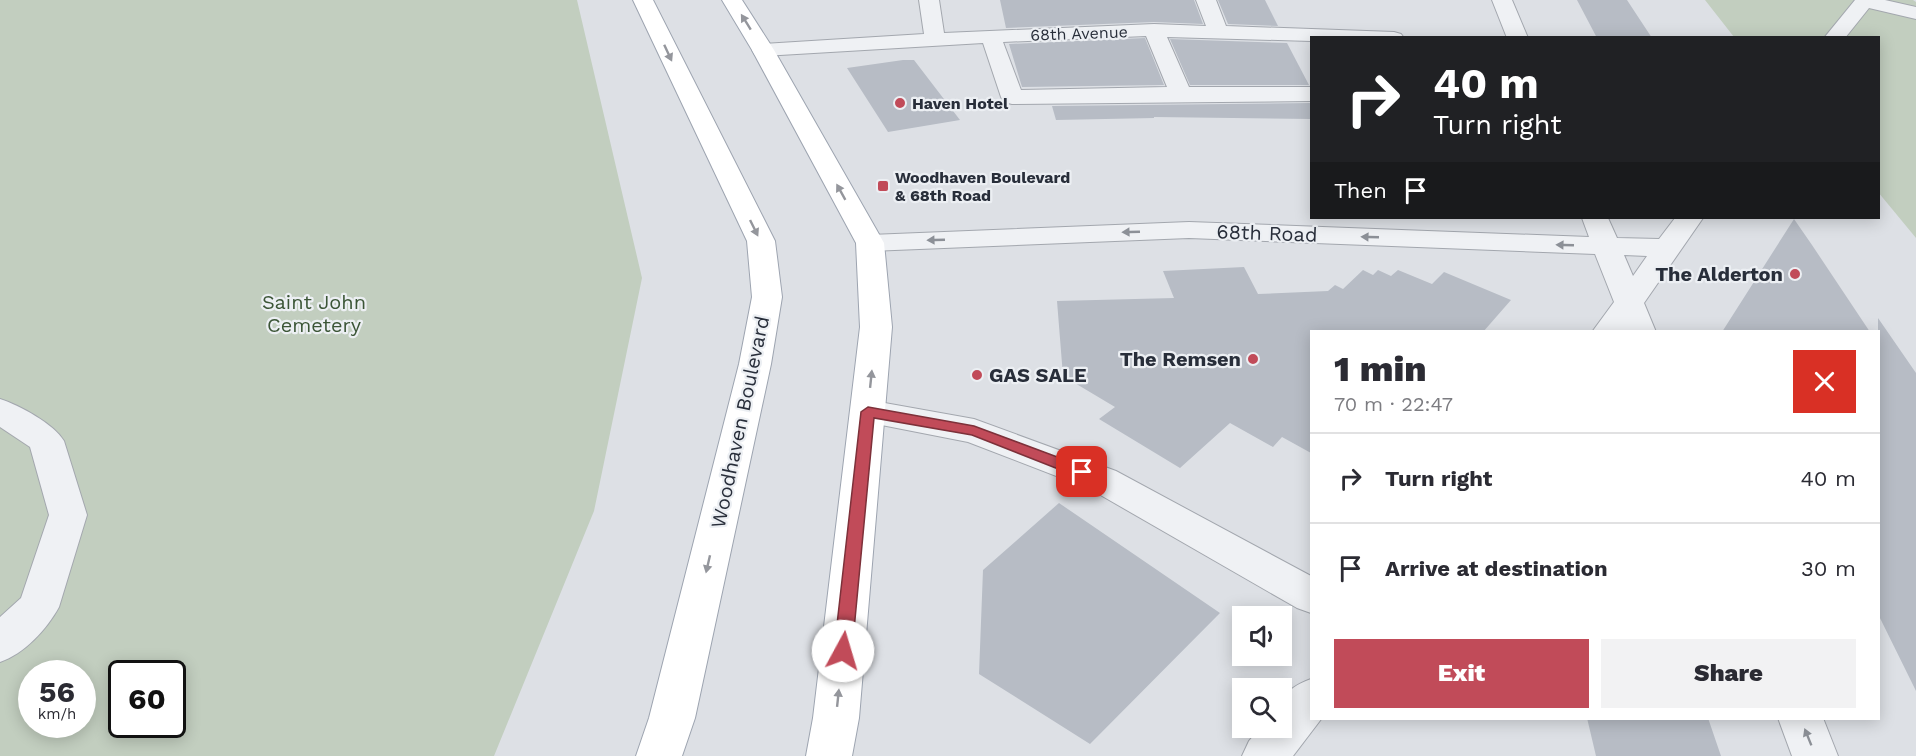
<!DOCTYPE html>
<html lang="en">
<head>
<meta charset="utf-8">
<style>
  :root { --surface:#fff; --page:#f2f2f3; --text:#2b2b33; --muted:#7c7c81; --line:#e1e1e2; --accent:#c14b59 }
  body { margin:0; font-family:"Work Sans",sans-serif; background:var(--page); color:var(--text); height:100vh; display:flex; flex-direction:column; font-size:22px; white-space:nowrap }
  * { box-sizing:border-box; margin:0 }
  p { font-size:20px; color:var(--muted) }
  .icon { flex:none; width:33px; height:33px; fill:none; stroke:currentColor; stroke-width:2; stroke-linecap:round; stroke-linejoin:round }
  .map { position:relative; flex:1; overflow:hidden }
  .side { position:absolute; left:1310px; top:330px; width:570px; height:390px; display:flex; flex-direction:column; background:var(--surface); border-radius:0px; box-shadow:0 3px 15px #0003 }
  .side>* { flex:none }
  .hud { position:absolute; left:1310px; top:36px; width:570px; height:183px; border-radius:0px; box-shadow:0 3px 15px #0003; background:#202124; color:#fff; overflow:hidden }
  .tools { position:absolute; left:1232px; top:606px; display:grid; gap:12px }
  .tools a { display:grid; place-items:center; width:60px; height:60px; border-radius:0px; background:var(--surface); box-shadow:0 3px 15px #0003; font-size:30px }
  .speed { position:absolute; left:18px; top:660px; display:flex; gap:12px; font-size:30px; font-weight:700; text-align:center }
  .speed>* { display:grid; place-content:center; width:78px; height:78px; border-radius:50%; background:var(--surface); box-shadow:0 3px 15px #0003; line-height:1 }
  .speed small { font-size:15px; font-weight:400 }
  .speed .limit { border:3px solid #111; border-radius:9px; background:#fff; color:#111 }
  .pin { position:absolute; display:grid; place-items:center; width:51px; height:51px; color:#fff; margin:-26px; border-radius:12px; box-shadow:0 3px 9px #0006 }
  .me { position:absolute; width:66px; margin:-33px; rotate:6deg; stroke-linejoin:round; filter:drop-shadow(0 0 4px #0008) }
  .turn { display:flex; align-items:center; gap:21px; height:126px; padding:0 24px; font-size:27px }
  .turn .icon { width:78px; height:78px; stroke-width:2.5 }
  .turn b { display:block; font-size:42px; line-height:51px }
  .then { display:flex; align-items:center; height:57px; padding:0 24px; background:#0003; gap:12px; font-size:22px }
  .round { display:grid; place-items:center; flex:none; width:63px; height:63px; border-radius:0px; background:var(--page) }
  .summary { display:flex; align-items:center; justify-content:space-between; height:102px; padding:0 24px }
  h1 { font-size:36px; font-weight:800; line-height:45px }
  .action { display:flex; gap:12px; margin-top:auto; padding:12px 24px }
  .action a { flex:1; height:69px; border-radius:0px; background:var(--accent); color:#fff; font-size:24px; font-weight:800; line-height:69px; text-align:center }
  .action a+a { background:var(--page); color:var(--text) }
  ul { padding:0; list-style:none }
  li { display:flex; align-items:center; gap:18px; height:90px; padding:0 24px; border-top:2px solid var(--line) }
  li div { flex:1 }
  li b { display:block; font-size:22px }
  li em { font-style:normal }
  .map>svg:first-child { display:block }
  .green { fill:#c2cebf; fill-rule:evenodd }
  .building { fill:#b7bcc5 }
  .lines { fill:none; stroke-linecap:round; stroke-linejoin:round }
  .minor-casing { stroke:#a3a7ae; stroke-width:2 }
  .major-casing { stroke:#9da4b0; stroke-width:2 }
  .minor { fill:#eff1f4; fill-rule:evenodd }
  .major { fill:#fff; fill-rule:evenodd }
  .oneway { fill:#94969c }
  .oneway2 { fill:#8c9097 }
  .route { fill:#c14b59; stroke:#7d313a; stroke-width:1.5 }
  .poi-dot { fill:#c14b59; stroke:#eceff3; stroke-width:2 }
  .labels { text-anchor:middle; stroke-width:4.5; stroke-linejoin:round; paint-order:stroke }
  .far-street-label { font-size:16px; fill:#282e3a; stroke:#eceff3 }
  .far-poi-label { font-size:16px; font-weight:bold; fill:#282e3a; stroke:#eceff3; text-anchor:start }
  .street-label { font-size:20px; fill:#282e3a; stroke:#eceff3 }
  .poi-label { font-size:20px; font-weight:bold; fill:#282e3a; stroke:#eceff3; text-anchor:end }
  .park-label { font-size:20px; fill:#3b5536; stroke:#eceff3 }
</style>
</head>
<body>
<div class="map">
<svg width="1916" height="756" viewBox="0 0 1916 756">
  <rect width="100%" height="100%" fill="#dde0e5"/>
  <path class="green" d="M0 0H577L642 278 594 511 494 756H0ZM32 674H82V724H32ZM122 674H172V724H122Z
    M1705 0H1913L1916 2V238L1878 192V38L1734 37Z"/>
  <path class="building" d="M1000 0H1194L1203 24 1154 22 1006 28Z
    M1218 0H1265L1278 26 1228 24Z
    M1577 0H1627L1652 38H1597Z
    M1145 38 1164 85 1022 87 1009 44Z
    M1170 39 1287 43 1309 85H1190Z
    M903 60H914L960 120 888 132 847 68Z
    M1311 103V119L1154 117V118L1056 120 1052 106Z
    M1794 219 1812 245 1870 332H1722Z
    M1244 267 1258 294 1328 291 1335 285 1343 289 1363 270 1373 275 1378 270 1391 276 1398 270 1432 284 1444 272 1511 300 1483 332H1311V453L1282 437 1273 447 1230 423 1180 468 1099 419 1115 407 1063 376 1057 301 1174 298 1163 271Z
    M1878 318 1916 373V691L1878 614Z
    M1059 503 1220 613 1090 744 979 674 983 570Z
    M1587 718H1708L1721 756H1596Z"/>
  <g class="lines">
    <g class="minor-casing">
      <path id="minor" d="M919 0H939L944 33 1154 24 1206 26 1196 0H1216L1226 26 1394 32 1401 34 1404 38H1311V41L1167 37 1189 87H1311V101L1012 104 1004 102 1001 97 983 43 763 56 755 55 752 50 755 45 763 44 924 34ZM1146 36 1167 87 1021 90 1003 42Z
        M1492 0H1512L1528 38H1507Z
        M1855 0H1885L1916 7V19L1869 8 1845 38H1824Z
        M1582 218H1608L1617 238 1659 239 1675 218H1703L1644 303 1656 332H1592L1614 302 1595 254 1189 238 870 251 860 249 856 243 860 237 870 235 1189 222 1589 237ZM1624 255 1647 256 1633 276Z
        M0 399C19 405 54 424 64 441L87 515 59 607C47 629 24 654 0 662V617L21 598 49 515 30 447 0 427Z
        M868 400 974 419 1116 471 1311 576V613L1297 608 1090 489 968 442 856 420 851 412 856 404Z
        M1311 679V718H1322L1293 756H1242L1249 741 1260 728H1281C1281 699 1282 690 1311 679Z
        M1778 718H1823L1838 756H1792Z"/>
    </g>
    <g class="major-casing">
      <path id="major" d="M633 0H653L775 241 782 297 771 364 695 718 682 756H636L649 718 739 364 752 297 747 241Z
        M722 0H742L774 50 884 243 892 327 859 718 852 756H806L813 718 860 327 856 243 752 50Z"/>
    </g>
    <use href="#minor" class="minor"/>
    <use href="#major" class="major"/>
  </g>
  <defs><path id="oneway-solid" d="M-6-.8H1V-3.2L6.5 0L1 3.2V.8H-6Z" transform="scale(1.5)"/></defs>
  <g class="oneway">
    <use href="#oneway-solid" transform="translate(746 22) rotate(-122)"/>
    <use href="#oneway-solid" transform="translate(668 53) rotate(65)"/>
    <use href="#oneway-solid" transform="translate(841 192) rotate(-119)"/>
    <use href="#oneway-solid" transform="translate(754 228) rotate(64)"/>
    <use href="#oneway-solid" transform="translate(871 379) rotate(-84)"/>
    <use href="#oneway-solid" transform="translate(708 564) rotate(103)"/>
    <use href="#oneway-solid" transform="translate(838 698) rotate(-84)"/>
  </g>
  <g class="oneway2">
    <use href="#oneway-solid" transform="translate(1131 232) rotate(178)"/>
    <use href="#oneway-solid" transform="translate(1370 237) rotate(-178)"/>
    <use href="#oneway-solid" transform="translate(936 240) rotate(178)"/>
    <use href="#oneway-solid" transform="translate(1565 245) rotate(-178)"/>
    <use href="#oneway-solid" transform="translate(1808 737) rotate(-112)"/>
  </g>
  <path class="route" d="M868 407 974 426 1087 468 1089 472 1087 476H1076L972 435 874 418 852 651 849 657 843 659 837 657 834 651 861 412Z"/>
  <g class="poi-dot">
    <circle cx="900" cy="103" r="6"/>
    <rect x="877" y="180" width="12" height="12" rx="3"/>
    <circle cx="1795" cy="274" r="6"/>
    <circle cx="1253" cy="359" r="6"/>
    <circle cx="977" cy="375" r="6"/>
  </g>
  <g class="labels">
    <g class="far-street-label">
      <text transform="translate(1079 33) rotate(-2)" y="6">68th Avenue</text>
    </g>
    <g class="far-poi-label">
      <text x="912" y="109">Haven Hotel</text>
      <text x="895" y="183">Woodhaven Boulevard<tspan x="895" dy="18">&amp; 68th Road</tspan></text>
    </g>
    <g class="street-label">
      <text transform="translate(1267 233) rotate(2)" y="7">68th Road</text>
      <text transform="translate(740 422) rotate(-78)" y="7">Woodhaven Boulevard</text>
    </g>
    <g class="poi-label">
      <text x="1783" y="281">The Alderton</text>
      <text x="1241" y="366">The Remsen</text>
      <text x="989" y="382" text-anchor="start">GAS SALE</text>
    </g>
    <g class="park-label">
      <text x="314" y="309">Saint John<tspan x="314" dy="23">Cemetery</tspan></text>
    </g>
  </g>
</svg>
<div class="tools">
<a><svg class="icon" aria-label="sound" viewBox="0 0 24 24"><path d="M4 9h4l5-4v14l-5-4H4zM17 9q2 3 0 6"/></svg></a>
<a><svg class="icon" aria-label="search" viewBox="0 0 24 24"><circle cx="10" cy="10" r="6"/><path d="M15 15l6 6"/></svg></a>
</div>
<div class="speed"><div>56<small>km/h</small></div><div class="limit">60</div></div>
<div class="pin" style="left:1082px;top:472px;background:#d93025"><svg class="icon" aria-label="arrive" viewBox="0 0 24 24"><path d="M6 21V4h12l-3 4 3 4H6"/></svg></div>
<svg class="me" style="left:843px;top:651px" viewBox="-20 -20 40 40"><circle r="19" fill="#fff"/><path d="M0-13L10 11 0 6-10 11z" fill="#c14b59"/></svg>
<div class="hud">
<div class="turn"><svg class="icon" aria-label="right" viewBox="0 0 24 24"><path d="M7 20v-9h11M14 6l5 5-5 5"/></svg><div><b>40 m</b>Turn right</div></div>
<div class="then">Then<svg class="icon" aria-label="arrive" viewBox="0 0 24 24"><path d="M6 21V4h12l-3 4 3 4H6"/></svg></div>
</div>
<section class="side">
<div class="summary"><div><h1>1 min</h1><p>70 m · 22:47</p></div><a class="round" style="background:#d93025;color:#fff"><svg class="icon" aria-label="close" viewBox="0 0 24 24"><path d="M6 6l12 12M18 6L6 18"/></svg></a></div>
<ul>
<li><svg class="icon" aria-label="right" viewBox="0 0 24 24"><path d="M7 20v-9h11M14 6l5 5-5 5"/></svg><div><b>Turn right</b></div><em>40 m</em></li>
<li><svg class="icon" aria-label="arrive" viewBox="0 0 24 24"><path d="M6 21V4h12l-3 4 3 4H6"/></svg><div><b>Arrive at destination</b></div><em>30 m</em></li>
</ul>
<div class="action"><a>Exit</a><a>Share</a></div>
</section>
</div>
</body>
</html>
